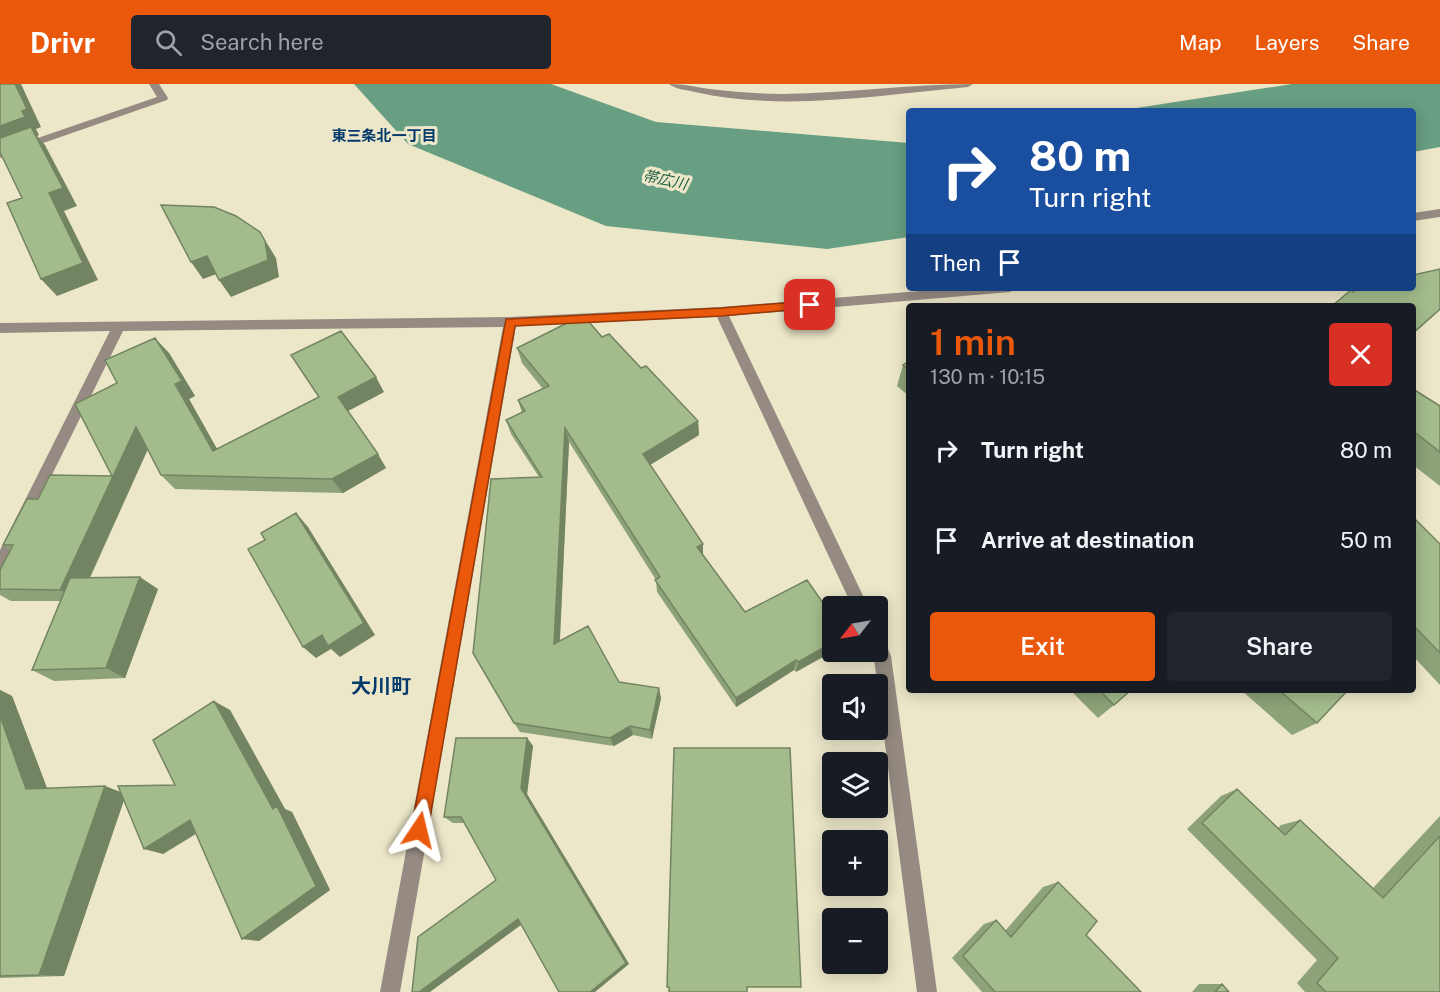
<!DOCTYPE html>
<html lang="en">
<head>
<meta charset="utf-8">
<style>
  :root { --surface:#171b24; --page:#20242c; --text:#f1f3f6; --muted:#9ea1a6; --accent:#ea580c }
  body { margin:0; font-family:"Public Sans","Noto Sans JP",sans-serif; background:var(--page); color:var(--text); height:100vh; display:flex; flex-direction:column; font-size:22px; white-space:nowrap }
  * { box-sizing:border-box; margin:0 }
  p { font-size:20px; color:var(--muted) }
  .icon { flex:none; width:33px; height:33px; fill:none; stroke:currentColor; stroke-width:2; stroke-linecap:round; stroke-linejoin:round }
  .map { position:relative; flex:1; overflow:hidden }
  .side { position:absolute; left:906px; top:219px; width:510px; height:390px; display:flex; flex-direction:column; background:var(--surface); border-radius:6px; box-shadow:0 3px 15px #0003 }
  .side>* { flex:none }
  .banner { position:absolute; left:906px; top:24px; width:510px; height:183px; border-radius:6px; box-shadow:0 3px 15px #0003; background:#1a4fa0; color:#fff; overflow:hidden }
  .needle { width:39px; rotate:239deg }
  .fabs { position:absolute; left:822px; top:512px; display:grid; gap:12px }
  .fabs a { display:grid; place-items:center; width:66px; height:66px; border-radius:6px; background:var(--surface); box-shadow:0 3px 15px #0003; font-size:30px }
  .pin { position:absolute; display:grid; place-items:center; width:51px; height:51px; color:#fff; margin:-26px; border-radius:12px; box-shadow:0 3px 9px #0006 }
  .me { position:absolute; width:66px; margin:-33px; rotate:10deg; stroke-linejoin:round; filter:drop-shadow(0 0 4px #0008) }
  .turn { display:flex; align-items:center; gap:21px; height:126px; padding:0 24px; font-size:27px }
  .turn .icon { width:78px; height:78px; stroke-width:2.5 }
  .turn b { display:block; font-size:42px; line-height:51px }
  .then { display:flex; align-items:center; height:57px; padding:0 24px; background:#0003; gap:12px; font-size:22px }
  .round { display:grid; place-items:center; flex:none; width:63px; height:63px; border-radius:6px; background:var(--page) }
  .headline { display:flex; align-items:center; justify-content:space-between; height:102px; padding:0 24px }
  h1 { font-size:36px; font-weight:600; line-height:45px; color:var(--accent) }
  .action { display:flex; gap:12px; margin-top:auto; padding:12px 24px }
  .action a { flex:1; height:69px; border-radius:6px; background:var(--accent); color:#fff; font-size:24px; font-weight:600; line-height:69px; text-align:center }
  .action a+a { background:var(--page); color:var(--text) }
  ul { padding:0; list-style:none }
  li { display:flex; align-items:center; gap:18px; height:90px; padding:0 24px }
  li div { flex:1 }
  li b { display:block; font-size:22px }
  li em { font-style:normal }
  header { display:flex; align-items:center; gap:36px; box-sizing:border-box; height:84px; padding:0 30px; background:var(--accent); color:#fff }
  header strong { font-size:28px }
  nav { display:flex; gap:33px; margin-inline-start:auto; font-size:21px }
  .search { width:420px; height:54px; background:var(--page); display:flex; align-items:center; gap:15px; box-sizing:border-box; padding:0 21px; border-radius:6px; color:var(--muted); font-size:22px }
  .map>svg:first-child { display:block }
  .water { fill:#689e81 }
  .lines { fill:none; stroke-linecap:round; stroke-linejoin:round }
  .street { fill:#958b82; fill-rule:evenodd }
  .wall { fill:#8da278 }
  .shaded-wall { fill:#738462 }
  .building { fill:#a4bc8c; stroke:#738462; stroke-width:1.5 }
  .route { fill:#ea580c; stroke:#983908; stroke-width:1.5 }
  .labels { text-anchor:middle; stroke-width:6; stroke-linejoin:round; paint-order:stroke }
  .far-neighbourhood-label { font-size:15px; font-weight:bold; fill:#033a6b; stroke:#ece7c9 }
  .far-water-label { font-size:15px; font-style:italic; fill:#1b5c3f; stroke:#ece7c9 }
  .quarter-label { font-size:20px; font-weight:bold; fill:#033a6b; stroke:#ece7c9 }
</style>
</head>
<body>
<header>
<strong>Drivr</strong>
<div class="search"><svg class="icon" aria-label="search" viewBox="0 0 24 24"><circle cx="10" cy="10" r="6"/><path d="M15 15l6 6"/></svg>Search here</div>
<nav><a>Map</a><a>Layers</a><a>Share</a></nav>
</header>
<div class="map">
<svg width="1440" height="908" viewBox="0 0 1440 908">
  <rect width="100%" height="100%" fill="#ece7c9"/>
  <path class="water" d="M354 0H551L656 38 909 59V153L827 165 606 142 408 60Z
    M1292 0H1440V63L1413 68V27H1117Z"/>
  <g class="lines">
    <path class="street" d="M149 0H159L168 14 167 16 0 74V67L157 13Z
      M669 0C684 0 696 3 710 5 734 8 759 10 784 10 847 9 910 0 973 0L968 3C879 11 783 28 695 8 686 6 675 5 669 0Z
      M1440 125V133L1413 137V129Z
      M957 204H1016L1010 208 729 232 868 522H852L717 233 516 242 400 908H380L503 243 123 247 5 486 0 488V466L110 247 0 249V239L510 233 721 223Z
      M878 552 884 555 891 572 937 908H917L873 567H878Z"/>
  </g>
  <path class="wall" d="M602 253 641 284 698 337 699 351 650 381 703 472 745 528 832 532 796 588 794 586 736 623 657 508 656 496 569 358 560 557 619 598 661 614 652 655 633 651 614 662 520 648 514 639 539 393 511 350 506 336 522 329 518 316 543 305 522 279 517 264Z
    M169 269 195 312 189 315 217 365 384 308 348 327 386 384 343 409 175 405 161 391 148 365 90 494 158 505 125 594 54 597 32 586 60 517H11L0 511V486L10 466 3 461 38 415 112 392 117 299Z
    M909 277V312L897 302 903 281Z
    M1413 305 1440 322V402L1413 381Z
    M1413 433 1440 460V601L1413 572Z
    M0 606 12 612 47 704 120 708 175 701 230 626 285 725 292 728 330 806 259 857 196 750 163 770 124 716 64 892 0 894Z
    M1074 606H1131L1114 621 1098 634 1072 608Z
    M1241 606H1348L1317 639 1292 651Z
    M527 654 533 662 527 710 629 880 521 840 464 739H453L444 733Z
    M1237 705 1278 744 1281 741 1300 736 1373 804 1440 732V908H1305L1297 899 1317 876 1187 745 1221 712Z
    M1058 798 1086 851 1141 908H982L952 874 984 840 996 836 1005 847 1043 803Z
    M1199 900H1222L1229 908H1192Z"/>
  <path class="shaded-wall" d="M15 0H21L41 43 36 45 39 51 37 52 45 61 77 122 64 127 98 196 57 212 41 195 83 179 0 59V42L22 27Z
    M260 148 276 174 279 193 231 213 219 196Z
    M207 172 219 189 203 195 191 178Z
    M1440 225V226L1413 250V249Z
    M155 254 169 269 195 312 189 315 226 381 213 367 175 300Z
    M376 293 384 308 348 327 338 313Z
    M698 337 699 351 645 384 643 370Z
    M136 343 151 358 79 517 60 506Z
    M565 344 569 358 559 570 554 560Z
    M378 370 386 384 343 409 332 395Z
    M296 429 308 443 375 551 340 573 331 565 316 574 303 563Z
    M703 460V472L697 463Z
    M140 493 158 505 125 594 106 584Z
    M832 559V567H834L796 588 798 578Z
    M796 576 794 586 736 623V614Z
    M659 604 661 614 652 655 650 646Z
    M0 606 12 612 50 712 26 705 0 632Z
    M214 617 230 626 285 725 292 728 330 806 259 857 242 855 273 725Z
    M630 642 633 651 614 662 610 654Z
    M527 654 533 662 527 710 629 880 595 908H590L521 704Z
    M105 702 126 710 64 892 39 891Z
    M190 736 208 742 163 770 144 765Z
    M518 835 525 838 430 908H419Z"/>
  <path class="building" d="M0 0H15L27 25 22 27 25 33 0 42Z
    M31 43 63 104 49 109 83 179 41 195 7 119 22 114 0 68V54Z
    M161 121 214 123 236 132 260 148 265 157 268 176 219 196 207 172 191 178Z
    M1440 185V225L1413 249V222H1332L1351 206 1353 208 1358 204H1374L1377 205 1378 204H1413V191Z
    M583 231 602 253 609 250 641 284 646 282 698 337 643 370 703 460 697 463 745 528 807 496 832 532V559L798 578 796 576 736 614 655 496 660 493 565 344 554 560 588 542 619 598 659 604 650 646 630 642 610 654 514 639 473 569 491 395 542 393 506 336 525 327 518 316 549 302 517 264Z
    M341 247 376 293 338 313 378 370 332 395 161 391 136 343 60 506 0 505V486L13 461H3L27 415H38L50 391 112 392 75 320 117 299 105 276 155 254 182 297 175 300 213 367 319 313 291 271Z
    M909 277V286L903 281Z
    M1413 305 1440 322V368L1413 347Z
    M296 429 364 539 328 562 322 551 303 563 248 465 265 456 261 449Z
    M1413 433 1440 460V569L1413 541Z
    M140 493 106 584 32 586 70 494Z
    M1099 606H1131L1114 621Z
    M1279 606H1348L1317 639Z
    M214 617 273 725 277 722 316 802 242 855 190 736 144 765 118 702 175 701 153 656Z
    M0 632 26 705 105 702 39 891 0 892Z
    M456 654H527L521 704 626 879 590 908H559L518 835 419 908H412L418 853 496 796 461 733H444Z
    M674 664H790L801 903H747V908H669V903H667Z
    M1237 705 1285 751 1300 736 1383 814 1440 752V908H1326L1317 899 1338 874 1202 739Z
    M1058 798 1097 837 1086 851 1141 908H995L963 872 996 836 1011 853Z
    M1222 900 1229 908H1215Z"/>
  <path class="route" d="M810 217 816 221 814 224 721 232 515 242 428 746 425 752 419 755 414 752 411 746 506 235 721 224Z"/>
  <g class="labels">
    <g class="far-neighbourhood-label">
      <text x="384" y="57">東三条北一丁目</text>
    </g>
    <g class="far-water-label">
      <text transform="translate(665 96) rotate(12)" y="5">帯広川</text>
    </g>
    <g class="quarter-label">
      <text x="381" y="609">大川町</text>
    </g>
  </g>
</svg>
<div class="fabs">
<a><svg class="needle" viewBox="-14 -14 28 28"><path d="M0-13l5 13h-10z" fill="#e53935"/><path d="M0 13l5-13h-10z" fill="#9ea1a6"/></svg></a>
<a><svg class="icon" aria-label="sound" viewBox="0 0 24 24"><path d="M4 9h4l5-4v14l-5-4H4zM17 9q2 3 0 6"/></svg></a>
<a><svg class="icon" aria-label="layers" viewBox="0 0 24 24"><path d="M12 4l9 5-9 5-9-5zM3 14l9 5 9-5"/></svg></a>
<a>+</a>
<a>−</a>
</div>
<div class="pin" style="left:810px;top:221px;background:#d93025"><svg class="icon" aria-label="arrive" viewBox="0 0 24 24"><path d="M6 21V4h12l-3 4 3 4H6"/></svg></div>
<svg class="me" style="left:419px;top:746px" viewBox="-20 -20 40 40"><path d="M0-17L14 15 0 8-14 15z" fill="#ea580c" stroke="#fff" stroke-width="4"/></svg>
<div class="banner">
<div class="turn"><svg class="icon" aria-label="right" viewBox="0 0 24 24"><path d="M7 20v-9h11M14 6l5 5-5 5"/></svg><div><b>80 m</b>Turn right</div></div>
<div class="then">Then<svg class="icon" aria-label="arrive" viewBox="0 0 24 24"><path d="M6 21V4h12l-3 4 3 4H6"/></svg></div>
</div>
<section class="side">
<div class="headline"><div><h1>1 min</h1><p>130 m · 10:15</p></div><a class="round" style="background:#d93025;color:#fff"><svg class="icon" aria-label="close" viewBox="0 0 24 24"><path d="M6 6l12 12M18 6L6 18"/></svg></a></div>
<ul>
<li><svg class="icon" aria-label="right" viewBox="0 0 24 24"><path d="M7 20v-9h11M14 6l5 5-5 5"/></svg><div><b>Turn right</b></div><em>80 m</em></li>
<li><svg class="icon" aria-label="arrive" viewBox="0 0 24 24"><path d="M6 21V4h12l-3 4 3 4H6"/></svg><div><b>Arrive at destination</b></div><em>50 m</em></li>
</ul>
<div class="action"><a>Exit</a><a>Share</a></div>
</section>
</div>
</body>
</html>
